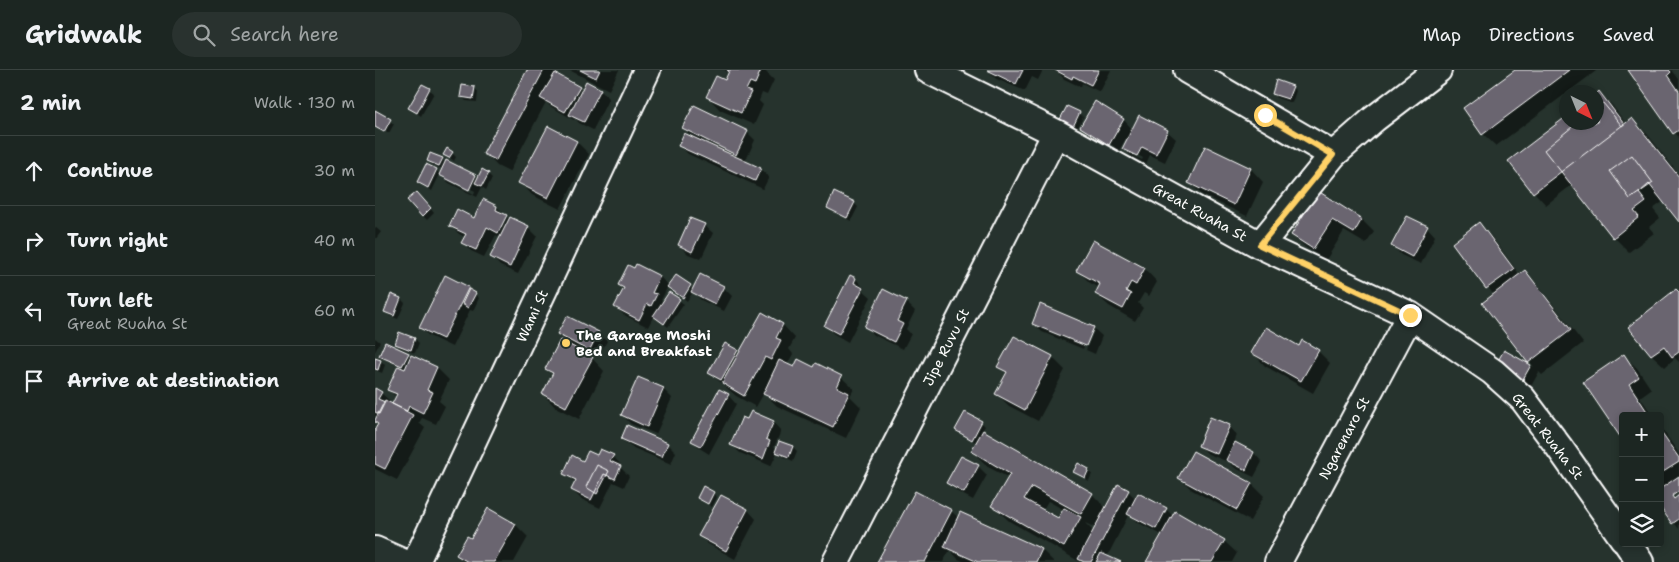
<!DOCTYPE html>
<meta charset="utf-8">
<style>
body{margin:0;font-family:"Shantell Sans",sans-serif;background:#29322f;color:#f1f3f6}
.controls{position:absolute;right:15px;bottom:15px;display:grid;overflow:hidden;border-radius:5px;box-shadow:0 2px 8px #0003}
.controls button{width:45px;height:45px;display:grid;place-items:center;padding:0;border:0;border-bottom:1px solid #3a4340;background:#1c2622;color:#f1f3f6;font:25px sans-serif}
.compass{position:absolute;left:1184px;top:15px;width:45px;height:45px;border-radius:50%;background:#1c2622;box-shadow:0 2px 8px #0003;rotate:137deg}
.stop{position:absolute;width:15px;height:15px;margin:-11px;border:4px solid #ffd166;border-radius:50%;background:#fff}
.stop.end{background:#ffd166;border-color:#fff;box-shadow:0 1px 5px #0008}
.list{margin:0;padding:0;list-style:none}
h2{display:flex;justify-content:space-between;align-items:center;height:65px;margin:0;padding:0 20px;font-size:21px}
h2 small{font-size:16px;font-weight:400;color:#a0a5a5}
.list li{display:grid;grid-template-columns:32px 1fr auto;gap:15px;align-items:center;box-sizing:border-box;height:70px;padding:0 20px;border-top:1px solid #3a4340}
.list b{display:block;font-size:19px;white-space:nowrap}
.list p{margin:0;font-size:16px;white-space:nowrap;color:#a0a5a5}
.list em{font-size:16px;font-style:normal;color:#a0a5a5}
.icon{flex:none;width:28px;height:28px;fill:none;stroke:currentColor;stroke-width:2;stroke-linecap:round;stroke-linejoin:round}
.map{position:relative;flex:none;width:1304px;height:492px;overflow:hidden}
header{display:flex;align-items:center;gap:30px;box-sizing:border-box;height:70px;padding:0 25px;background:#1c2622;border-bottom:1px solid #3a4340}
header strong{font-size:24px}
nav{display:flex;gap:28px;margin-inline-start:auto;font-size:18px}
.search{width:350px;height:45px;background:#29322f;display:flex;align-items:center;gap:12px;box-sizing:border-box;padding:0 18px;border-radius:28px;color:#a0a5a5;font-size:19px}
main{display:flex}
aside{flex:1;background:#1c2622}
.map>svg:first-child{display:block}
.shadow{fill:#0007;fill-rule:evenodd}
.building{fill:#6a6570;stroke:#fff}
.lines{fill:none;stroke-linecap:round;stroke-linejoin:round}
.minor-casing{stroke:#fff;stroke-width:30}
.minor{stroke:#26332d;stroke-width:26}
.route{stroke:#ffd166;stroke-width:6}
.poi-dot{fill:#ffd166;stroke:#26332d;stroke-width:2}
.labels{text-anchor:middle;stroke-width:4;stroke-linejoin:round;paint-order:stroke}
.street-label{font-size:14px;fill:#fff;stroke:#26332d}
.poi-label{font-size:14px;font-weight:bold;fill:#fff;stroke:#26332d;text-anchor:start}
</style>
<header>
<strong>Gridwalk</strong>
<div class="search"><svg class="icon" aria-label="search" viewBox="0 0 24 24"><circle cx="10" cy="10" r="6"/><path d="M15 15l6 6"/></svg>Search here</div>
<nav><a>Map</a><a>Directions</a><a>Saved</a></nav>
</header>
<main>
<aside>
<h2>2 min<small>Walk · 130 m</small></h2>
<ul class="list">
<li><svg class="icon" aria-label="ahead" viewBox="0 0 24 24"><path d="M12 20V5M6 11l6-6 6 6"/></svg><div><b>Continue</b></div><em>30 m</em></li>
<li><svg class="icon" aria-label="right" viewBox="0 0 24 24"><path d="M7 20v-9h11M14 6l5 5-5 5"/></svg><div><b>Turn right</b></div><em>40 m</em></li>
<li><svg class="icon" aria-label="left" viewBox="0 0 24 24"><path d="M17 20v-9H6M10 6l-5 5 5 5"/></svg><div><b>Turn left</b><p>Great Ruaha St</p></div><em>60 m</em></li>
<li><svg class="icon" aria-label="arrive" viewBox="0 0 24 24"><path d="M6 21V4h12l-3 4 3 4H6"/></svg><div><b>Arrive at destination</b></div></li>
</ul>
</aside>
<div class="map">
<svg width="1304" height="492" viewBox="0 0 1304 492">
<rect width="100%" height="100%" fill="#26332d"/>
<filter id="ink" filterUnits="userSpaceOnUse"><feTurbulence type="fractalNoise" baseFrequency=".02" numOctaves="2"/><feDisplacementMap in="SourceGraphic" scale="10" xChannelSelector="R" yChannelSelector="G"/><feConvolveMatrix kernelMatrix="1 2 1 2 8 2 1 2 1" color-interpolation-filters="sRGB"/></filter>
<g filter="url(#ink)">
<!-- shadow -->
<path class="shadow" d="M154,0h25l6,6 23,15 18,-1 8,8 -16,32 -14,-7 -4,-5 -1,2 -24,-14 -4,-4 -37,70 -12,-6 -12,-13z
M194,0h50l-10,20z
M350,0h39l10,10 -7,15 -5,-2 -3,8 4,4 -9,20 -34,-15 -12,-13 17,-15 4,-8z
M613,0h55l-5,10 -6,-3 -7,14 -29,-12z
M681,0h55l-11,22 -18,-9 -1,4 -17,-8z
M1142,0h78l1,1 -100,75 -13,-12z
M1254,0h43l7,9v59z
M48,15l11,8 -13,23 -11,-8z
M917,17l4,4 -4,12 -15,-5 -4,-4z
M99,18l4,4 -1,10 -11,-1 -4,-4z
M1224,22l13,13 14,19 6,-5 16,16 31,40v45l-15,-19 -11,8 7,9 -11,9 5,6 -25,19 -15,-15 -41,-53 -27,21 -12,-13 33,-70h30v-28z
M721,33l28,17 9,10 34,1 9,8 -11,23 -15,-7 -4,9 -14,-7 -8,-8 6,-13 -2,-1 -10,17 -28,-17 -8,-8zM715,61l25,16 -1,2 -24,-15zM757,82l11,6 -1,2 -10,-5z
M692,38l12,5 4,4 -8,17 -12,-5z
M0,41l19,13 -5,9 -14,-8z
M174,57l28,15 12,12 -29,55 -28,-14 -12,-13z
M308,58l64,4 8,8 -10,22 15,7 9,8 -6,12 -75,-35 -8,-8 13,-9z
M831,78l45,21 12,13 -16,34 -45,-21 -13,-13z
M77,83l4,4 -2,4 -9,-7z
M67,89l4,4 30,13 3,3 9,-5 4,4 -6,12 -4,-3 -5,10 -28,-14 -9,-9 -8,17 -9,-5 -4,-4 17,-12 4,4 3,-5 -11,-4 -4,-4zM74,108l26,13 -1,3 -25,-13z
M943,123l44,27 12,12 -8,12 -22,-13 -18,29 -21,-13 -13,-12z
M46,127l13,16 -7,7 -4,-4z
M479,133l4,4 -7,14 -19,-10 -4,-4z
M122,137l13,13v-1l18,8 9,9 -19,38 -18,-8 -8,-9 9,-19 -5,-3 -12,22 -13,-6 -8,-9 2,-5 -6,-3 -9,-9 24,-6z
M1104,154l12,12 29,39 4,-4 13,13 46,59 -41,32 -3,-3 -9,16 -25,-13 -1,-23 30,15 -50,-64 10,-8 -41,-52z
M329,155l9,8 -12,26 -13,-5 -9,-9z
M0,157l6,5 -6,8z
M1052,157l8,9 -14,28 -20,-9 -8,-9z
M719,172l51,27 12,13 -8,14 -5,-3 -6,10 5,5 -8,13 -26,-15 -13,-12 4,-6 -10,-5 -12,-12z
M261,195l24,12 9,9 7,-10 17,13 7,-13 23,11 9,9 -8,15 -23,-11 -8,-8 -6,9 -19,-15 -7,14 2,3 7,-9 14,10 -16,23 -14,-12 -6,12 -24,-12 -8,-8 8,-17 -5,-5z
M476,207l5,2 8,9 -1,2 8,7 -23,45 -14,-8 -9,-8z
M93,218l11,10 -6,13 -3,-1 -18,37 -23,-11 -9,-9z
M508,221l23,11 9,9 -9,18 5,5 -8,15 -29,-14 -8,-9z
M1304,223v69l-4,-4 -10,9 -13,-12 -22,-28z
M17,226l9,3 4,4 -7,16 -8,-3 -4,-4z
M387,244l21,11 12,13 -6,11 4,5 -6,11 7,4h21l26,8 13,12 -4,7 11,11 -15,31 -69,-32 -13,-13 -8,14 -20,-11 -26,-23 27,-22 3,3z
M659,254l59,4 9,8 -7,18 -9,-4 8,-20h-3l-8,19 -41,-17z
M223,263l9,8 -9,17 -22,-11 -1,2 17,9 12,13 -25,48 -24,-12 -12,-13 10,-19 -7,-6 25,-22 -12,-13z
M0,268l5,4 -5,10z
M40,269l4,4 -4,10 -15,-5 -4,-4z
M924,278l19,3 12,12 -17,30 -48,-27 -12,-13z
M33,284l4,3 25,11 12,12 -10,21 6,5 -9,18 -14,-6 -3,5 6,5 -28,52 -22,-11v-37l4,-7 -4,-4 3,-4 -3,-1v-27l6,4 9,8 -1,3 4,2 4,-8 -8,-8 10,-24 -14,-7 -4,-4z
M1249,286l13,12 14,21 -11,8 13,19h-30l-38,-34z
M677,287l13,13 -27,51 -29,-15 -12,-12 10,-20 -8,-8z
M0,289l6,2 4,4 -3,8 -7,-3z
M288,319l9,9 -16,36 -25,-10 -9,-9z
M353,325l8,9 -27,50 -8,-5 -9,-8z
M398,352l8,9 -7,16 3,2 3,-7 13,5 4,4 -4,10 -13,-6 -3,-2 -6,13 -31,-13 -9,-9z
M606,352l4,4 -3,5 110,63 14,14 22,-17 8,8 30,10 7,7 51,25 13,12 -5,9h-85l15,-27 -25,-13 -8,-8 -22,43 11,5h-35l-2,-2 -1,2 -71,-41 -16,-15 16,-28 -21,-11 -16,-16 5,-8 -21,-13zM673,431l16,9 -6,10 -16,-9zM710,453l11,5 -2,4z
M854,356l8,9 -3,8 20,10 8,9 -8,15 -19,-9 -8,-8 -1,1 -18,-7 -9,-9z
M1285,356l19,28v36l-9,6 4,4 5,-4v33l-19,-25z
M252,357l41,17 8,8 -5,12 -40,-17 -9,-8z
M819,382l58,32 12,12 -14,25 -58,-31 -12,-12z
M222,386h16l8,9 -1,2 9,9 -5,11 -11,-5 -13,26 -19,-9 -9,-9 4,-7 -11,-9z
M587,387l16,9 9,9 -14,25 -17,-9 -8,-8z
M703,395l14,9 -3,7 -14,-9z
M338,423l4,4 -5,10 -14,-10z
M346,426l27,14 8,9 -21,40 -27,-15 -8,-8z
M576,441l8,7 83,32 12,12h-89l-7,-3 -8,-9 -7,12h-64z
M141,455l12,12 -14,25h-50l-7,-7 14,-15z"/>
<!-- building -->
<path class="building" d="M152,0h17l-48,90 -13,-6z
M205,0h20l-4,8z
M352,0h34l-6,14 -5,-2 -4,8 5,2 -10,21 -35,-16 10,-21 9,4 4,-9z
M612,0h36l-7,14z
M680,0h44l-8,15 -18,-9 -1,3z
M1140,0h54l-87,65 -19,-27z
M1253,0h41l2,2 -3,3 11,16v39l-6,4z
M180,3l25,14 -15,25 -25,-14z
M901,10l17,6 -5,13 -16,-5z
M211,11l15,8 -17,33 -15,-7z
M47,14l8,4 -13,25 -9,-5z
M87,15l13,2 -2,12 -13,-2z
M1224,21l25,33 -91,69 -25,-32 59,-45v6h30v-29z
M720,31l29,18 -15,26 -29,-18z
M1228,33l19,23 10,-8 47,59v45l-30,-38 -10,9 7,9 -12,9 5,6 -26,21 -69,-88 34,-28h19v-14z
M319,35l54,26 -12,24 -54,-27z
M692,36l13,6 -9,19 -14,-6z
M0,40l16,9 -7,13 -9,-5z
M764,45l29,15 -12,24 -14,-7 -5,9 -15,-7z
M173,56l29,15 -29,57 -30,-15z
M309,63l77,35 -6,13 -77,-35z
M830,76l46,22 -17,37 -46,-22z
M72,78l6,4 -4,6 -6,-3z
M55,83l13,5 -4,8 -12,-5z
M1257,85l21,28 -23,16 -20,-28z
M71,90l30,15 -7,15 -30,-15z
M51,94l11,5 -9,19 -11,-6z
M107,99l7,4 -7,13 -7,-3z
M943,121l44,28 -8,14 -22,-13 -19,29 -22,-14z
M42,122l14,16 -9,9 -15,-17z
M459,122l21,10 -8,16 -20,-10z
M108,129l14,7 -1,4 11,5 -9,18 -11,-6 -11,23 -15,-7 5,-9 -17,-8 8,-17 17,9z
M1032,146l21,10 -16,31 -21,-11z
M135,147l19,9 -19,41 -20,-10z
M315,148l15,6 -13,28 -14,-7z
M1104,152l35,47 -28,20 -34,-46z
M718,170l52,28 -9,17 -5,-3 -5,9 5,3 -8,15 -28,-15 5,-10 -24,-13z
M261,194l24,12 -8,17 5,1 -6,12 -4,-2 -8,16 -25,-13 10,-19 -6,-3 10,-20 6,3z
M1150,200l46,60 -43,33 -46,-60z
M325,204l24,12 -9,18 -24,-12z
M70,205l24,12 -26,52 -24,-11z
M301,205l15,10 -8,13 -16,-11z
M475,205l6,3 -2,5 9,5 -24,46 -15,-8z
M94,219l7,4 -8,15 -6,-4z
M508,219l24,12 -10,20 6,3 -9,18 -30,-15z
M1301,219l3,3v60l-7,5 -8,-11 -13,9 -23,-28z
M294,222l11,7 -16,25 -11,-8z
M16,224l10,4 -7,18 -10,-4z
M665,234l54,23 -8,19 -54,-22z
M387,242l21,12 -7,14 5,2 -10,20 -6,-3 -21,39 -22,-13z
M192,246l32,16 -10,19 -32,-17z
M891,257l33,19 3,-6 17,10 -18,31 -50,-28z
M24,262l16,6 -4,12 -16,-6z
M639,266l39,20 -28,54 -30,-16 12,-22 -10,-5z
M185,270l33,17 -27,50 -24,-13 11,-21 -8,-4z
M10,272l24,11 -7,13 -23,-10z
M350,273l13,7 -17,30 -13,-7z
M1129,280l27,15 -9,16 -27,-15z
M1249,284l15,23 -10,7 21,32h-27v25l-40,-59z
M36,285l26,12 -10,23 6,2 -10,21 -14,-7 -2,5 -15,-7 5,-10 -10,-4 11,-24 7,3z
M0,288l6,2 -3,10 -3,-1z
M423,289l16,8 2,-4 26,13 -5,11 12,6 -16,34 -70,-33 16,-34 15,7z
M263,307l26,11 -17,39 -26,-12z
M0,318l7,4 -4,7 7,3 -6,12 -4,-2z
M344,319l10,5 -28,52 -10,-5z
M10,330l28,15 -28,54 -10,-5v-35l3,-5 -3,-2v-2z
M376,341l23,10 -8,18 4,2 -7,18 -33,-14 12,-28 5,2z
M590,342l17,9 -10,19 -17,-10z
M835,347l20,8 -13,29 -19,-8z
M252,355l41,18 -6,14 -41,-18z
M608,360l110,63 -12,21 -49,-27 -8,12 34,19 6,-10 17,9 -17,30 -73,-41 19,-32 -39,-23z
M1285,361l19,27v4l-19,12z
M404,371l14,5 -4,11 -14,-5z
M860,372l19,10 -8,18 -20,-10z
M225,379l14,6 -4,6 11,5 -6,13 -11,-5 -13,26 -20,-10 5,-10 -13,-6 9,-19 11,6 5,-10 9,4z
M818,381l59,32 -15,27 -59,-32z
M586,386l18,9 -15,28 -18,-10z
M703,393l11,6 -4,9 -12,-6z
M222,395l12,6 -12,23 -11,-7z
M1304,406v15l-7,5 2,3 5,-4v24l-7,5 -12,-17v-18z
M743,414l11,6 -38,72h-7l-6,-3z
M328,416l11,6 -6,12 -11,-6z
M540,421l37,19 -27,52h-48z
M763,423l29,15 -11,21 -29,-15z
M346,425l27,14 -22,42 -28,-15z
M113,438l28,16 -22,38h-26l-12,-7 11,-19 4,2z
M800,441l50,29 -13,22h-66z
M585,442l82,37 -6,13h-58l-34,-15z
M726,483l20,9h-25z"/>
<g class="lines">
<defs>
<path id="minor" d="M553,0l128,63 204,112 150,70 83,57 30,27 36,48 64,91
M812,0l146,85
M885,175l73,-90 41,-36 64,-49
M1252,473l13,19
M0,480l27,12
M41,492l231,-492
M461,492l220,-429
M903,492l132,-247"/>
</defs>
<!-- minor casing -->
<use href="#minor" class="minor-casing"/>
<!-- minor -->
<use href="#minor" class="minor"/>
</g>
</g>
<g class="lines" filter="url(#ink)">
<!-- route -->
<path class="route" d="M890,45l68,40 -73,90 150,70"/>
</g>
<!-- markers -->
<circle class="poi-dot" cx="191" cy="273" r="5"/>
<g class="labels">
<!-- street labels -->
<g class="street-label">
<text transform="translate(825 142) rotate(29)" y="5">Great Ruaha St</text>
<text transform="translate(157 246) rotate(-65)" y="5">Wami St</text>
<text transform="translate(571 277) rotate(-63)" y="5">Jipe Ruvu St</text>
<text transform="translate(1173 366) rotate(52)" y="5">Great Ruaha St</text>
<text transform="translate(969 368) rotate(-62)" y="5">Ngarenaro St</text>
</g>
<!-- poi labels -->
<g class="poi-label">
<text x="201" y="270">The Garage Moshi<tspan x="201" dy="16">Bed and Breakfast</tspan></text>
</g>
</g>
</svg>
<div class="controls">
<button>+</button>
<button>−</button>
<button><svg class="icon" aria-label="layers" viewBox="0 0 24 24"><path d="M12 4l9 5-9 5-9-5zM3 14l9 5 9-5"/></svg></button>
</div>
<svg class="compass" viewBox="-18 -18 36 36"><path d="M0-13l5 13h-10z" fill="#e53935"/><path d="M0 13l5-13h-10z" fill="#a0a5a5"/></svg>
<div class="stop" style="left:890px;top:45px"></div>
<div class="stop end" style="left:1035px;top:245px"></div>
</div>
</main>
